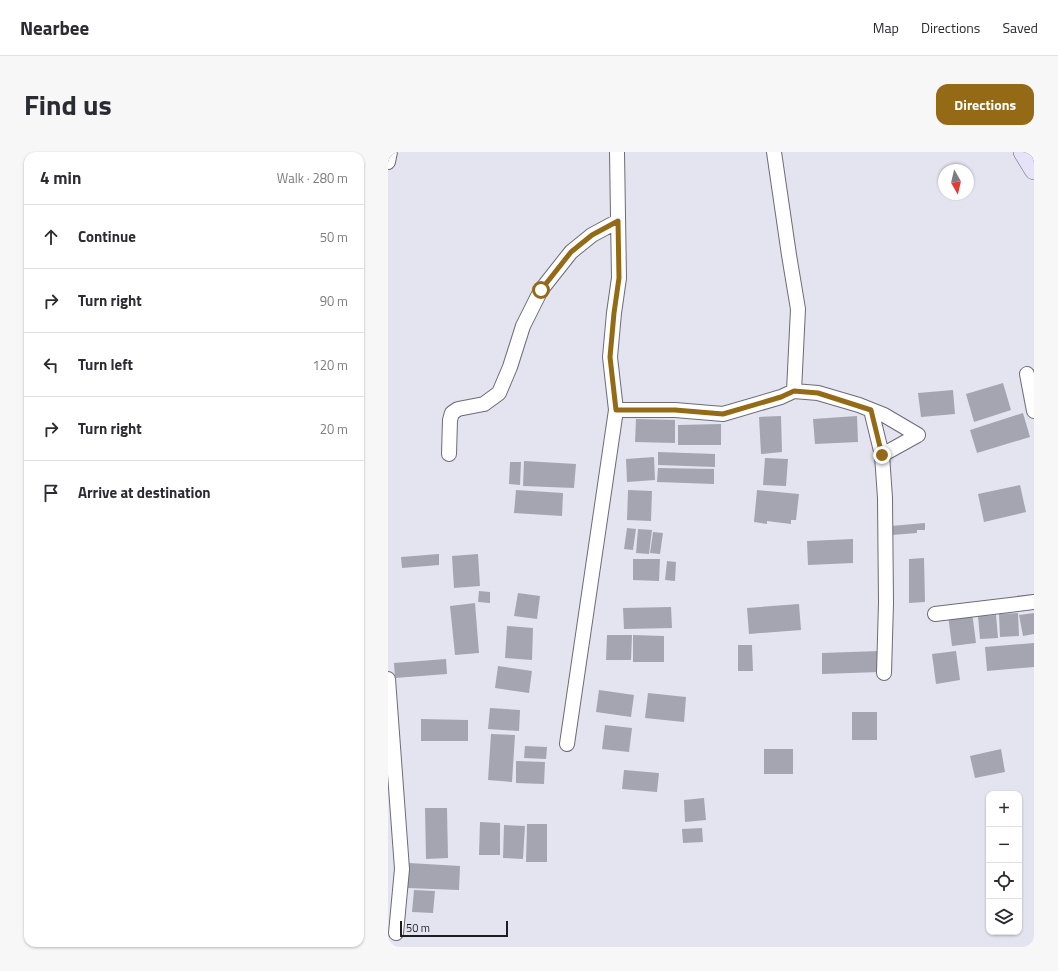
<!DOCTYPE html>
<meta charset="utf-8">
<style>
body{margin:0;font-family:"Titillium Web",sans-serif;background:#f7f7f7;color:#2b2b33}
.controls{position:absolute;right:12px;bottom:12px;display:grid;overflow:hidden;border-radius:8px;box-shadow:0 1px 3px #0004}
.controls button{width:36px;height:36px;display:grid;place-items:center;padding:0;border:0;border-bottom:1px solid #e1e1e2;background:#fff;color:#2b2b33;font:20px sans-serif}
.compass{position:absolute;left:550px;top:12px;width:36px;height:36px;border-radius:50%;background:#fff;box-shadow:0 1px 3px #0004;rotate:172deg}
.scale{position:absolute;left:12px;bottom:10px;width:108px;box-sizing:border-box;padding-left:4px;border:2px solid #1e1d22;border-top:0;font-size:11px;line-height:14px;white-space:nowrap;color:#1e1d22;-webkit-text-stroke:3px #e4e4f1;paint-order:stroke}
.stop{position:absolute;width:12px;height:12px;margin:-9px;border:3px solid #956a16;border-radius:50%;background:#fff}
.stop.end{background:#956a16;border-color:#fff;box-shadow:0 1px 4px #0008}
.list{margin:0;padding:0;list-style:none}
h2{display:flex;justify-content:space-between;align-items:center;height:52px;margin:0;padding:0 16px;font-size:17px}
h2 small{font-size:13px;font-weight:400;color:#7c7c81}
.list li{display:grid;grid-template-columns:26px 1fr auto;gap:12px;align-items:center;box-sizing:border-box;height:64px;padding:0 16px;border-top:1px solid #e1e1e2}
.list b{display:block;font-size:15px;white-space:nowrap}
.list em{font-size:13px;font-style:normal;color:#7c7c81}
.icon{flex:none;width:22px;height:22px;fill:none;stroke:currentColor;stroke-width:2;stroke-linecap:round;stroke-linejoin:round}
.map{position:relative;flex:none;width:646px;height:795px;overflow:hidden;border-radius:12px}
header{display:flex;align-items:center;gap:24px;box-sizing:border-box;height:56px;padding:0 20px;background:#fff;border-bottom:1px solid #e1e1e2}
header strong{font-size:19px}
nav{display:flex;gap:22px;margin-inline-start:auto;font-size:14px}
.intro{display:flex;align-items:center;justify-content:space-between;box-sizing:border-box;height:96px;padding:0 24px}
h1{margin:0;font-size:28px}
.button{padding:10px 18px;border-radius:12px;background:#956a16;color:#fff;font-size:14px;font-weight:700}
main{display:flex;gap:24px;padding:0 24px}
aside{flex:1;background:#fff;border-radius:12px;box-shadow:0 1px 3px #0004}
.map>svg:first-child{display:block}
.building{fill:#a5a5b1}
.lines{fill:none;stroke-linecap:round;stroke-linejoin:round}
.street-casing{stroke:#6c6b77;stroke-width:16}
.secondary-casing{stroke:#6c6b77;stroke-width:20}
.street{stroke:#fff;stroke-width:14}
.secondary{stroke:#e5e2fa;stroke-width:19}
.route{stroke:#956a16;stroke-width:5}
</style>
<header>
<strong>Nearbee</strong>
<nav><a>Map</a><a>Directions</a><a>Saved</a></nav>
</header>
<div class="intro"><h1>Find us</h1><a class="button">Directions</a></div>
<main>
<aside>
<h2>4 min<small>Walk · 280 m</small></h2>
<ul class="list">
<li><svg class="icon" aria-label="ahead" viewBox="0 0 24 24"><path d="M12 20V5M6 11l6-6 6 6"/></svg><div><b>Continue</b></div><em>50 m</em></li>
<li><svg class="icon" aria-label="right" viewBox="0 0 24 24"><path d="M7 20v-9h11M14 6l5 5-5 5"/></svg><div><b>Turn right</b></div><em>90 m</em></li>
<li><svg class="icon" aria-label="left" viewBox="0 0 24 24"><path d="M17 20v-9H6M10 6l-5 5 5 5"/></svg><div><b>Turn left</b></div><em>120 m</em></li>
<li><svg class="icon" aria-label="right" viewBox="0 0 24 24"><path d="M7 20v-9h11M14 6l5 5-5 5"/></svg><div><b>Turn right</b></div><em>20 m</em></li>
<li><svg class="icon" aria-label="arrive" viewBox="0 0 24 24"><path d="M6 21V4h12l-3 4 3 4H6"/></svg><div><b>Arrive at destination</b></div></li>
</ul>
</aside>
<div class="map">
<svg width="646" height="795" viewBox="0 0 646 795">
<rect width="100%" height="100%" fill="#e4e4f1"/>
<!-- building -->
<path class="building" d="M615,231l8,27 -37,12 -8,-28z
M565,238l2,24 -34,3 -3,-24z
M635,261l7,24 -53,16 -7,-23z
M393,264l1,36 -21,2 -2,-37z
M469,264l1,26 -43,2 -2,-25z
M248,267l39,1v23l-40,-1z
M333,272v21h-43v-20z
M270,300l57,2v13l-57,-2z
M266,305l1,23 -28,2 -1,-23z
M377,306l23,1 -2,27 -23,-1z
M136,309l52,3 -2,24 -51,-2z
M122,310h11l-1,23 -11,-1z
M270,316l56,1v15l-57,-2z
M632,333l6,27 -42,10 -6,-28z
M128,338l47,3 -1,23 -48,-3z
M240,338l24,1 -1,30 -24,-1z
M369,338l42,4 -3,26h-5v4l-24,-3v3l-13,-2z
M537,371v7h-8v3l-25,2 -1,-9z
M239,376l9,1 -3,21 -9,-1z
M250,377l14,1 -3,24 -13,-1z
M265,380l10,1 -3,21 -10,-1z
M465,387v24l-45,2 -1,-24z
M51,402v11l-37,3 -1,-11z
M90,402l2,32 -26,2 -2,-32z
M536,406l1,44 -16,1v-44z
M245,407h27l-1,22 -26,-1z
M279,409l9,1 -1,19 -10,-1z
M91,439l11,1v11l-12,-1z
M130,441l22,3 -3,23 -23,-3z
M87,451l4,50 -24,2 -5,-49z
M411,452l2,26 -52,4 -2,-26z
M283,455l1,21 -48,1 -1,-21z
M584,460l4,31 -24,3 -4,-31z
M630,461l1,23 -19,1 -1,-23z
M646,461v21l-11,2 -4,-21z
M608,463l2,23 -18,1 -2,-23z
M119,474l26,2 -1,32 -27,-2z
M219,483h25l-1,25h-25z
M245,483l31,1v26h-31z
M646,491v24l-47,4 -2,-24z
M350,493h14l1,26h-15z
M491,499l1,21 -58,2v-21z
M568,499l4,29 -24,4 -4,-30z
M58,507l1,15 -52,4 -1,-15z
M110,514l34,5 -3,22 -34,-5z
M211,538l35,5 -3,22 -35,-5z
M260,541l38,4 -2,25 -39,-4z
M102,556l30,2 -1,21 -31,-2z
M464,560h25v28h-25z
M33,567l47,1v21h-47z
M217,573l27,3 -3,24 -27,-3z
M103,582l24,1 -3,47 -24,-2z
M137,594l22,1 -1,12 -22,-1z
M376,597h29v25h-29z
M613,597l4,23 -30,6 -5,-22z
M128,609l29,1 -1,22 -28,-1z
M236,618l35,3 -2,19 -35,-3z
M316,646l2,22 -21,2 -1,-22z
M37,656h22l1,50 -22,1z
M92,670l20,1v32h-21z
M139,672h20v38h-21z
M116,673l21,1 -2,33 -20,-1z
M314,676l1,14 -20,1 -1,-14z
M21,711l51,3 -1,24 -52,-2z
M26,738l21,1 -2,22 -21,-1z"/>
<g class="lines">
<defs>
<path id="street" d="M386,0l15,103 9,54 -4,82
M0,10l2,-10
M639,222l7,37
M228,258h59l48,4 58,-17 13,-6 24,2 41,12 25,10 34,20
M483,258l11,45 3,43 1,105 -2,70
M61,302l1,-34 2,-7 6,-4 26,-5 15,-11 11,-26 13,-41 18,-36 30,-38 21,-17 26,-14
M494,303l36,-20
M547,462l99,-12
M0,527l14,190 -6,64
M179,592l49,-334 -6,-53 4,-44 5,-35 -2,-126"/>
<path id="secondary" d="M635,0l11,18"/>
</defs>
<!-- street casing -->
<use href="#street" class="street-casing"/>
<!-- secondary casing -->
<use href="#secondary" class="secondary-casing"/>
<!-- street -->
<use href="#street" class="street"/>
<!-- secondary -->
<use href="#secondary" class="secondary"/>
</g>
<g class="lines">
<!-- route -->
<path class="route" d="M153,138l30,-38 21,-17 26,-14 1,57 -5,35 -4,44 6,53h59l48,4 58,-17 13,-6 24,2 53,17 11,45"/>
</g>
</svg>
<div class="controls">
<button>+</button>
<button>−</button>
<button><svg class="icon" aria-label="locate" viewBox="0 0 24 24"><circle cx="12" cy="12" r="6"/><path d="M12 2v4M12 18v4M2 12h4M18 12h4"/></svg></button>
<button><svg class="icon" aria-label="layers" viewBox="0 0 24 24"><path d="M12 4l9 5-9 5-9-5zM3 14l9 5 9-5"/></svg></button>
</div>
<svg class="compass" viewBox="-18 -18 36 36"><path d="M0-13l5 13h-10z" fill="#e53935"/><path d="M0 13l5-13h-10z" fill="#7c7c81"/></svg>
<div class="scale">50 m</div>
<div class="stop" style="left:153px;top:138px"></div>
<div class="stop end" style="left:494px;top:303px"></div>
</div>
</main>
